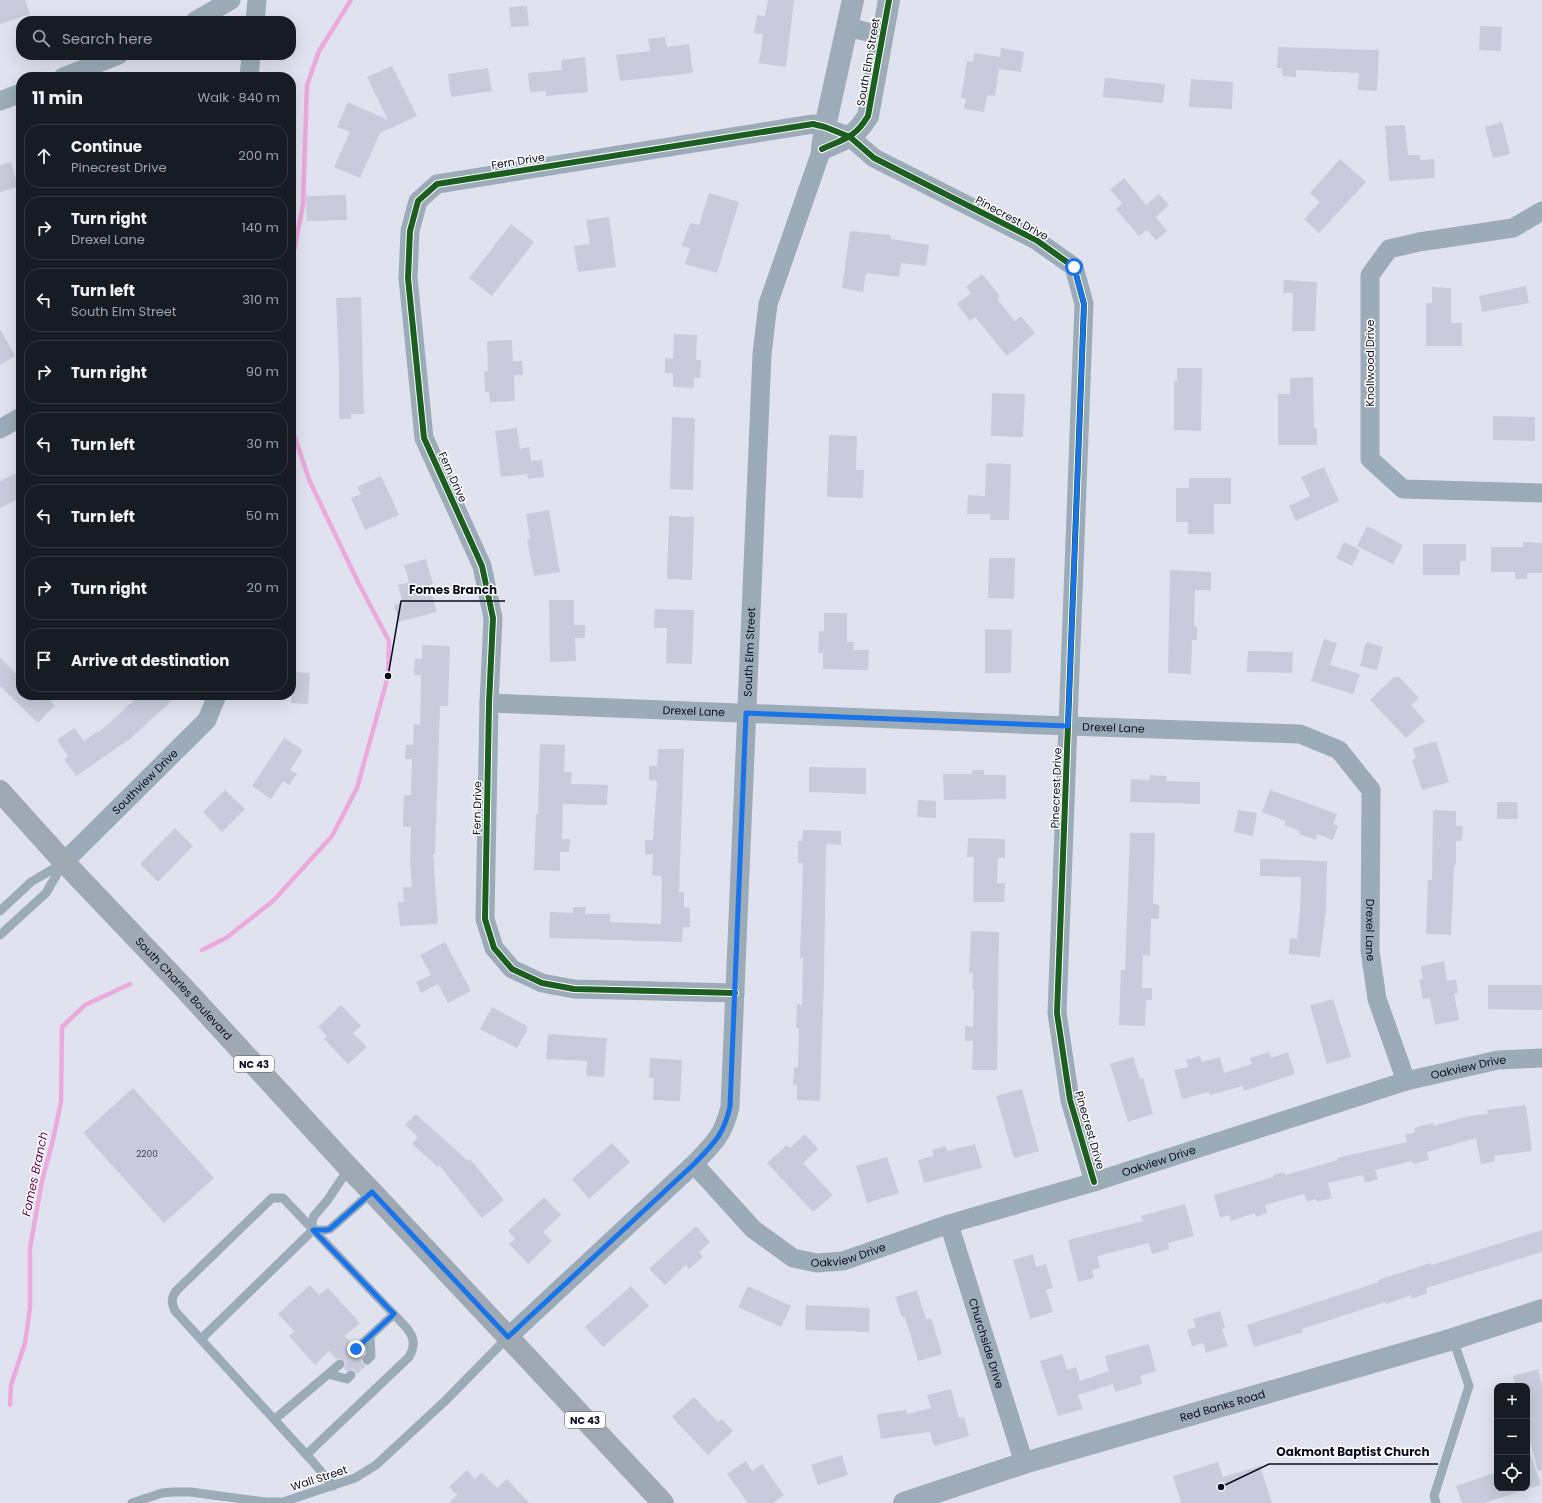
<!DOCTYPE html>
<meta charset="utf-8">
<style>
body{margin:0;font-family:Poppins,sans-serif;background:#20242c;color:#f1f3f6}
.controls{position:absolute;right:12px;bottom:12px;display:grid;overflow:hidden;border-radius:8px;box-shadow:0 4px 16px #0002}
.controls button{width:36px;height:36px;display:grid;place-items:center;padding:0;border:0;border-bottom:1px solid #363941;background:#171b24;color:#f1f3f6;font:20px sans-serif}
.stop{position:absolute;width:12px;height:12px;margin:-9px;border:3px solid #1a73e8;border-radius:50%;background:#fff}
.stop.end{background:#1a73e8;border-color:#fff;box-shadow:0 1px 4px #0008}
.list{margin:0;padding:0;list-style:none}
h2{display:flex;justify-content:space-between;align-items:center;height:52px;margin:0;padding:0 16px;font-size:17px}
h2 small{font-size:13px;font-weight:400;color:#9ea1a6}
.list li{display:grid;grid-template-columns:26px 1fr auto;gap:12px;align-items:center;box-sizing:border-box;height:64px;margin:0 8px 8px;padding:0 8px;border:1px solid #363941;border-radius:16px}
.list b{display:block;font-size:15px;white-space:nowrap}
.list p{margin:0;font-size:13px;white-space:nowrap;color:#9ea1a6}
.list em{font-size:13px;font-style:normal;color:#9ea1a6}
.icon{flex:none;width:22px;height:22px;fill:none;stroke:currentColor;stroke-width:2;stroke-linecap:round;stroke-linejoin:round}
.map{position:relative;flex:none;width:1542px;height:1503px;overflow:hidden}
.search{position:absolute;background:#171b24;box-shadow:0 4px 16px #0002;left:16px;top:16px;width:280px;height:44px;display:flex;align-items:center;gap:10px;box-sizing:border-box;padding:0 14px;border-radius:16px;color:#9ea1a6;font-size:15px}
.panel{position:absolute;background:#171b24;box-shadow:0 4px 16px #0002;left:16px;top:72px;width:280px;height:628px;border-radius:16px}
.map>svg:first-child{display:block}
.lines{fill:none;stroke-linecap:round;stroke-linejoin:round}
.stream{stroke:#eca9dc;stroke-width:4.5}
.building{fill:#c9cbdc}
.lane{stroke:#9bacb8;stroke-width:9}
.street{stroke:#9bacb8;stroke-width:19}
.secondary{stroke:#9dacb8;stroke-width:22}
.primary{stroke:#9fa9b3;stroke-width:22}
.cycleway-casing{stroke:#fff;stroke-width:8}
.cycleway{stroke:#1b5e20;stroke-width:6}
.route{stroke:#1a73e8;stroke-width:5}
.labels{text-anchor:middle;stroke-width:3;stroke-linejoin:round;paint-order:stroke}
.number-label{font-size:9px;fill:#3e3f51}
.shield{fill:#fff;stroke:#545562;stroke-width:1}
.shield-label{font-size:10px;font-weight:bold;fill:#0b0c1f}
.street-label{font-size:11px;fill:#0b0c1f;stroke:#fff}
.water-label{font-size:12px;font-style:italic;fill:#5a0049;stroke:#fff}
.leader{fill:none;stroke:#0b0c1f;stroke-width:1.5}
.callout-dot{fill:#0b0c1f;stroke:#fff;stroke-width:1.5}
.callout-label{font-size:12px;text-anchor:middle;font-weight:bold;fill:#0b0c1f;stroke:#fff;stroke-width:3;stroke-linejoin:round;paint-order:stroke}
</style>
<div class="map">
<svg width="1542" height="1503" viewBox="0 0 1542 1503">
<rect width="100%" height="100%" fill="#e1e2ef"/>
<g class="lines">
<!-- stream -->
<path class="stream" d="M291,265l12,-60 4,-120 12,-34 32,-51
M202,950l24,-12 47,-37 59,-65 25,-48 31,-112 1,-35 -31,-59 -48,-100 -19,-56
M10,1405l1,-20 14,-42 5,-35v-60l12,-67 10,-37 9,-42 1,-75 23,-22 45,-21"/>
</g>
<!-- building -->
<path class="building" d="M0,0h25l5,14 -30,10z
M768,0h26l-8,67 -27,-4 4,-29 -9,-1 3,-18 8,1z
M527,6l2,20 -18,1 -2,-20z
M1480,26l22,1 -1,24 -22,-1z
M665,37l2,10 22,-3 4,29 -73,8 -4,-26 34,-4 -2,-12z
M1278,47l101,3 -2,41 -19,-1 1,-17 -63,-3v7l-14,-1v-8h-5z
M1001,48l23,4 -3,20 -22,-3 -4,27 -8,-1 -3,17 -20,-3 2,-10 -5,-1 6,-37 6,1 1,-9 26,4z
M585,57l3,35 -42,4v-5l-16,1 -2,-19 34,-3 -1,-10z
M392,66l25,50 -37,17 -20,45 -26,-11 16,-35 -13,-5 11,-25 40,18 -21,-43z
M488,68l4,23 -41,6 -3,-23z
M1105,78l60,6 -2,19 -60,-6z
M1191,79l42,3 -1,27 -43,-2z
M1502,122l8,32 -17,4 -8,-31z
M1405,125l3,30h12v5l14,-1 1,19 -46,3 -4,-55z
M1340,159l26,23 -47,51 -15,-14 16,-17 -10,-9z
M11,162l7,25 -18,5v-27z
M1124,178l22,27 13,-11 10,11 -13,12 11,14 -11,9 -9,-10 -8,6 -23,-27 6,-6 -12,-13z
M709,193l30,9 -22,71 -32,-9 5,-16 -8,-2 8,-23 9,2z
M346,195l1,25 -40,1 -1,-25z
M609,217l7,50 -38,5 -4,-26 16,-2 -4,-24z
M511,224l23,18 -42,54 -23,-18z
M850,231l41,4v4l38,6 -3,21 -25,-3 -2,14 -33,-4 -3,19 -21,-4z
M982,274l18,22 -3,3 18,22 6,-5 14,17 -28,23 -32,-39 -5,4 -13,-17 14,-11 -5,-6z
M1284,280l33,2 -2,49h-23l1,-38h-10z
M1526,286l3,17 -47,9 -3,-16z
M1432,287l19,1v35h11v23h-36v-43h6z
M361,297l3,117h-13v5h-12v-53l-3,-68z
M0,329l15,27 -15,9z
M674,334l23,1 -1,25h5l-1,18h-6v10l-21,-1v-14h-8v-15l8,1z
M512,340l1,21h9l1,14h-9l1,26 -25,1 -1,-10h-4l-1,-21h4l-1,-30z
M1177,368h25l-1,63 -27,-1v-49h3z
M1313,377l1,51h3v17h-39v-51h12v-16z
M992,393l33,1 -2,43 -32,-1z
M1493,416l42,1v24l-42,-1z
M672,417l23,1 -2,72 -23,-1z
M517,428l3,21 9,-2 2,14 11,-1 2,17 -16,2 -1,-5 -26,3 -6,-46z
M829,435l28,1 -1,34h8l-1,28 -36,-1z
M986,463l25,1 -2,56h-19v-6h-23l1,-19 17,1z
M1324,467l15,34 -43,20 -7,-15 21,-10 -9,-19z
M21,471v27l-21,10v-27z
M381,476l18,39 -34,15 -14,-32 10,-4 -4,-7z
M1189,478h42v26h-17v30h-26v-12h-12v-34h13z
M549,510l11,62 -26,4 -7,-37h3l-4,-25z
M669,516l25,1 -2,63 -25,-1z
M1367,526l36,19 -10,19 -36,-18z
M1344,542l16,8 -8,16 -16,-8z
M1523,542l19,1v30h-15v6h-12v-7h-24v-25h32z
M1423,544h43v17h-6v14h-37z
M989,558h26l-1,41 -26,-1z
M426,559l7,25 -4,1 8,27 -38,10 -5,-17 9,-2 -5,-18 11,-3 -5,-17z
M1170,570l41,2v18h-16l-1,36h3v14h-5l-1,34 -23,-1z
M549,600h25v25h11v13h-10l1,23 -26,1z
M655,609l39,1 -2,54 -26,-1 1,-35h-13z
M824,613h23v29h7l-1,8h16l-1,20 -45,-1v-16h-5l1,-22h5z
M985,629l27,1 -1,43h-26z
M1324,639l13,4 -7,22 30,9 -7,20 -42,-13z
M1366,642l17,5 -6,23 -17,-4z
M422,645l28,1 -2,60h-8l-5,148h-2l5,70 -38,2 -2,-24h6l-1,-15h9l-2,-26 1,-34 -8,-1 1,-31h7l1,-36h-7l1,-14h7l1,-21 6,1 1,-50h-7l1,-16h7z
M1248,651l45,1 -1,21 -45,-1z
M0,657l21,22v16h23l11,10 -17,18 -38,-37z
M291,672l19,1 -2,31 -17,-1z
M1394,677h5l20,21 -8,7 14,16 -19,17 -36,-38z
M140,695h38l-48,44 -54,37 -12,-17 4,-3 -11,-16 17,-12 10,13 14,-10 1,1z
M284,738l19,12 -13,20 7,4 -8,11 -6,-4 -12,18 -19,-13z
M1436,741l13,41 -27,8 -10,-30 4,-2 -3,-10z
M540,744l25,1 -1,27h8l-1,12 37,1 -1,20 -44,-1 -1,35h8l-1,13h-9v19l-26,-1 2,-56h2z
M658,749h26l-5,143h5v15l6,1v19h-7l-1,15 -133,-4 1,-26 23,1v-6h13l-1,7h25v8l51,2 1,-48 -10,-1 1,-21h-8v-14h8l4,-59 -8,-1v-14h8z
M809,767l57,1v26l-57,-2z
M972,770h12v5h22v24l-62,1 -1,-26h29z
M1150,775l17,1 -1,5 34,1v22l-70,-2 1,-23 19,1z
M225,790l20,19 -23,23 -19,-20z
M1270,790l67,24 -4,10 5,2 -5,14 -16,-6 -1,6 -17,-6 1,-3 -16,-6 2,-4 -24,-9z
M918,800l18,1v17l-19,-1z
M1497,802h20l1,17h-21z
M1238,810l19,3 -4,23 -19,-4z
M1433,810l23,1v15h7l-1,15h-6v24h-2l-3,70 -25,-1 2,-54h4z
M175,828l18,18 -35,36 -18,-18z
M803,830l38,1v14l-15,-1 -2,135 -4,122 -23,-1v-15h-4l1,-18 4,1 1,-40h-3l1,-24 5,1 1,-47h-3l3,-95h-5v-22h4z
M1130,833h25l-2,71 6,1v14h-8l-1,37 -7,-1 -1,33h10v12h-6l-1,26 -26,-1 2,-55h4z
M968,838l37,1v19h-7l-1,25h8l-1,19h-31l1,-45h-7z
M1260,859l67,2 -1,49 -6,47 -31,-3 1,-16 7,1 3,-30 1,-32 -41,-1z
M971,931l28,1 -2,138h-25l1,-29h-8v-15l8,1 1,-37h-2l1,-17h-4z
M445,942l26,49 -23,12 -10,-19 -17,9 -5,-11 15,-7 -11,-20z
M1444,961l3,20 9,-2 2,14 -4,1 5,26 -24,5 -5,-27 -7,1 -4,-20h4l-2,-13z
M1488,985h54v25l-54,-1z
M1333,999l18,58 -24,7 -17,-59z
M341,1005l20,21 -8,7 14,14 -19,17 -24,-25 3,-3 -9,-9z
M492,1007l35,19v5l-10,17 -37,-19z
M548,1034l59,4 -3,39 -18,-1 1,-15 -41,-2z
M1269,1052l2,6 17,-6 7,22 -51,17 -2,-5 -32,9 -1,-3 -27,7 -8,-29 14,-3 -2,-7 14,-4 2,6 18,-5 4,16 28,-9 -2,-6z
M1133,1057l7,22 3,-1 10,36 -25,8 -18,-58z
M650,1058l32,2 -2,41 -27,-1 1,-22h-5z
M133,1088l81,90 -50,45 -81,-90z
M1022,1089l17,62 -25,7 -18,-62z
M1526,1105l6,46 -38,5 1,5 -14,3 -5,-26 -49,14 2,8 -16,4 -1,-3 -37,9 3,9 -13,4 -2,-8 -35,8 4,15 -15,4 -1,-3 -9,3 -3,-8 -39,11 2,8 -11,4 -1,-4 -24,8 -2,-6 -9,3 -6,-23 59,-18v-2l12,-3v3l53,-15 -1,-2 70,-16 -2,-7 10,-3 -1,-4 19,-5 1,3 35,-10 19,-2 -1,-4z
M416,1114l52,47 2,-2 34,41 -22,18 -43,-53 -1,2 -26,-23 6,-7 -13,-12z
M805,1134l13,15 -15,14 30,32 -20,17 -46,-49 20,-18 3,3z
M612,1143l18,19 -41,37 -17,-20z
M975,1144l7,24 -58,15 -6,-23 16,-4 -2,-6 14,-4 1,5z
M887,1157l12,36 -32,10 -11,-37z
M544,1197l17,18 -18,17 9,9 -24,23 -19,-20 6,-5 -7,-8z
M1185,1204l9,32 -26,7 1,6 -17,5 -3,-11 -52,13 3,12 -8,2 2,8 -16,4 -10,-42 75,-19 -2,-5z
M696,1226l14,16 -11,10 4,5 -14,12 -3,-4 -21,20 -16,-16z
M1542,1230v22l-116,36 1,5 -15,6 -1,-4 -25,9 -1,-2 -83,27 1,3 -49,15 -7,-22 132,-43 -1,-2 52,-17 1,2z
M1033,1254l3,13 10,-3 7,24 -7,2 7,22 -23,7 -17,-59z
M310,1285l9,10 9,-7 32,35 -15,13 7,8 -2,4 1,5 4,2 5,-2 3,3 -2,6 5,4 -9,8 -4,-5 -6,2 -3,-3 2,-5 -2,-3 -5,-2 -3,1 -7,-8 -14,14 -26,-29 5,-5 -16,-17z
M631,1286l18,20 -46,41 -18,-20z
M748,1286l43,20 -10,21 -43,-20z
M917,1290l9,29 5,-1 11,36 -24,7 -13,-44h-3l-7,-20z
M806,1305l64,3 -1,24 -64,-2z
M1220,1311l5,17 -3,1 6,17 -22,7 -3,-10 -11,3 -5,-16 9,-3 -3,-8z
M1149,1344l7,27 -16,5 2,8 -27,8 -2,-8 -35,11 5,14 -25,7 -18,-55 22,-7 5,16 9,-3 4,14 29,-10 -4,-15z
M1538,1369l4,15v86l-4,1 -11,-42v-43h-11l-3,-10z
M951,1389l8,29 5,-1 5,19 -35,10 -4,-14 -49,7 -4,-25 29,-4 1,4 24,-6 -4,-13z
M694,1397l24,25 4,-3 11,12 -25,24 -36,-38z
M1527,1450h2l12,35 -14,4z
M842,1455l6,20 -30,10 -7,-20z
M746,1461l6,10 10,-7 22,31 -11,8h-25l-21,-29z
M1218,1462l5,15 37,-11 12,37h-91l-8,-27z
M467,1470l8,9 7,-6 15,15 10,-9 22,24h-80l8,-8 -8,-8z
M1497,1472v16h26l1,2 -39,13h-23l-6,-17z"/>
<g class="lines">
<!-- lane -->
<path class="lane" d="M0,911l31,-29 32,-19
M0,935l46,-42 18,-31
M313,1230l-1,-9 2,-5 13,-15 22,-33
M201,1339l112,-109h13l4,-1 42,-37
M356,1349l38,-35
M367,1360l4,-4 -1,-20
M328,1374l19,5 4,-4
M275,1419l65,-55
M307,1454l102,-97c7,-12 5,-21 -4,-31l-122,-128h-11l-95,92c-6,7 -6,12 -2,21l139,152 19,23
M132,1503l30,-10 12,-1h16l76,10h17l72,-24 21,-13 69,-64 63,-64
M1436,1503l-2,-7 35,-110 -16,-47"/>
<!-- street -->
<g class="street">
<path d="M195,21l36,-21"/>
<path d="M255,21l2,-21"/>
<path d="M848,27l35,9"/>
<path d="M63,77l56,-22"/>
<path d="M249,77l2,-22"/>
<path d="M0,101l21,-8"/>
<path d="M1542,211l-29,17 -94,14 -30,7 -19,26v184l33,30 139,4"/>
<path d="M0,429l21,-12"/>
<path id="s1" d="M489,703l579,23 232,8 39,16 32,40 -1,161 7,48 29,82"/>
<path id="s2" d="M64,862l143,-142 10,-25"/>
<path d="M735,993l-161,-4 -32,-6 -30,-14 -18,-21 -9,-29 4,-216 4,-85 -11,-52 -58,-128 -16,-160 2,-47 8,-30 19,-17 376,-60 12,3 25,10 24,21 162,82 38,27 10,37 -27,709 13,87 24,82"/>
<path id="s3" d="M694,1164l59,65 40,29 24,5 26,-2 106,-37 145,-42 312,-101 92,-21 44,-2"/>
<path id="s4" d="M949,1224l75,239"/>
<path id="s5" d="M508,1337l186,-173c20,-21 29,-28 36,-57l32,-753 6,-50 54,-155"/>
</g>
<!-- secondary -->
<g class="secondary">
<path d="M822,149c22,-10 33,-11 46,-33l21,-116"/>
<path d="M822,149l3,-22 28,-127"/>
<path id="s6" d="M904,1503l120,-40 429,-124 89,-29"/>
</g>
<!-- primary -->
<path class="primary" id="s7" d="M0,791l64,71 118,124 167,182 23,24 136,145 155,166"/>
<defs>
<path id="cycleway" d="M822,149c22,-10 33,-11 46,-33l21,-116
M735,993l-161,-4 -32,-6 -30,-14 -18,-21 -9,-29 4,-216 4,-85 -11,-52 -58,-128 -16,-160 2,-47 8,-30 19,-17 376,-60 12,3 25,10 24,21 162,82 38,27 10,37 -27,709 13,87 24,82"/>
</defs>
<!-- cycleway casing -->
<use href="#cycleway" class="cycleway-casing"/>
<!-- cycleway -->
<use href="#cycleway" class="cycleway"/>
</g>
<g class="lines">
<!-- route -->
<path class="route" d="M356,1349l38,-35 -81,-84h13l4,-1 42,-37 136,145 186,-173c20,-21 29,-28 36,-57l16,-394 322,13 16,-422 -10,-37"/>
</g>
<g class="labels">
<!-- number labels -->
<g class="number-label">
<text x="147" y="1157">2200</text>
</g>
<!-- shield labels -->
<g class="shield">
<rect x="234" y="1056" width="40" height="16" rx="3"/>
<rect x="565" y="1412" width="40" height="16" rx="3"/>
</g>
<g class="shield-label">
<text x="254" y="1068">NC 43</text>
<text x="585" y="1424">NC 43</text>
</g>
<!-- street labels -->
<g class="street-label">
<text transform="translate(868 62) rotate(-80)" y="4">South Elm Street</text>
<text transform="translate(518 161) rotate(-9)" y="4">Fern Drive</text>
<text transform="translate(1012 218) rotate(28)" y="4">Pinecrest Drive</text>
<text transform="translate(1370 363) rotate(-90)" y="4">Knollwood Drive</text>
<text transform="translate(453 477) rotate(66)" y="4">Fern Drive</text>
<text dy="4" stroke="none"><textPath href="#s5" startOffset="778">South Elm Street</textPath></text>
<text dy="4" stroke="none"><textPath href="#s1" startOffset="205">Drexel Lane</textPath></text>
<text dy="4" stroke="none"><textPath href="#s1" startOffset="625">Drexel Lane</textPath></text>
<text dy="4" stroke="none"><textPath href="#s2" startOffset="114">Southview Drive</textPath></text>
<text transform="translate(1056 788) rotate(-88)" y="4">Pinecrest Drive</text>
<text transform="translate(477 808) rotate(-89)" y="4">Fern Drive</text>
<text dy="4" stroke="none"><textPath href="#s1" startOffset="1045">Drexel Lane</textPath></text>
<text dy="4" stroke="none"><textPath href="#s7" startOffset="270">South Charles Boulevard</textPath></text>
<text dy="4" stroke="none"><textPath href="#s3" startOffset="843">Oakview Drive</textPath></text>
<text transform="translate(1090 1130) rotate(74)" y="4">Pinecrest Drive</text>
<text dy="4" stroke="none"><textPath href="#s3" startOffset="519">Oakview Drive</textPath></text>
<text dy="4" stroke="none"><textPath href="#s3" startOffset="194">Oakview Drive</textPath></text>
<text dy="4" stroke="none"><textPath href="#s4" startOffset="125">Churchside Drive</textPath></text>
<text dy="4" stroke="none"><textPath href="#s6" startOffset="333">Red Banks Road</textPath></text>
<text transform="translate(319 1478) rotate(-18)" y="4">Wall Street</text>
</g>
<!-- water labels -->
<g class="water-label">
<text transform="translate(35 1174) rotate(-78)" y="4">Fomes Branch</text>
</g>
</g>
<!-- callouts -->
<path class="leader" d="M388 676L401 601H505M1221 1487L1269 1464H1438"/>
<g class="callout-dot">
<circle cx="388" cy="676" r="4"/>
<circle cx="1221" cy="1487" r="4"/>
</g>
<g class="callout-label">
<text x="453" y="594">Fomes Branch</text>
<text x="1353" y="1456">Oakmont Baptist Church</text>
</g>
</svg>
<div class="controls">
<button>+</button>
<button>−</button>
<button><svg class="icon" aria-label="locate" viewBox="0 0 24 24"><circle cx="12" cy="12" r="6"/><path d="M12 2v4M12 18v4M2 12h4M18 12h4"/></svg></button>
</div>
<div class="stop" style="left:1074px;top:267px"></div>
<div class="stop end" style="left:356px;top:1349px"></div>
<div class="search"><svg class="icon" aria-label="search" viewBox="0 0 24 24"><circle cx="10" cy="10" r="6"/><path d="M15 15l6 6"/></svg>Search here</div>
<section class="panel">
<h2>11 min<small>Walk · 840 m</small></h2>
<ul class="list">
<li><svg class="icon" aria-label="ahead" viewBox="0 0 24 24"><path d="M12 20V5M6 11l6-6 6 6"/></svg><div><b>Continue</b><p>Pinecrest Drive</p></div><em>200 m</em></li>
<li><svg class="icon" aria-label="right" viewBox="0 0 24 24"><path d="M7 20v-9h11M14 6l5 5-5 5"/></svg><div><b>Turn right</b><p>Drexel Lane</p></div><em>140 m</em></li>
<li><svg class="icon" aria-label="left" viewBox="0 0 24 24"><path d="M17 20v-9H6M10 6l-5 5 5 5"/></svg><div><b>Turn left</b><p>South Elm Street</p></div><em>310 m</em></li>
<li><svg class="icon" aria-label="right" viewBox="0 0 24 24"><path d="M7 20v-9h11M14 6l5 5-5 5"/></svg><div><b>Turn right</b></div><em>90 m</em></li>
<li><svg class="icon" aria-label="left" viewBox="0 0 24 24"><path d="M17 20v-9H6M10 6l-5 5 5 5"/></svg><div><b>Turn left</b></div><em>30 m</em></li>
<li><svg class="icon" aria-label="left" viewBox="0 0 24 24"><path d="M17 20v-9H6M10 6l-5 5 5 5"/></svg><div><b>Turn left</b></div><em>50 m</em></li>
<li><svg class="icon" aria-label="right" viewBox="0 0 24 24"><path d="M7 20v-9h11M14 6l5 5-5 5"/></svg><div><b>Turn right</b></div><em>20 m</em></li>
<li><svg class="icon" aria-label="arrive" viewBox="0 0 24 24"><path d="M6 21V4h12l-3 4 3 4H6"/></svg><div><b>Arrive at destination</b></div></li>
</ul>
</section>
</div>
